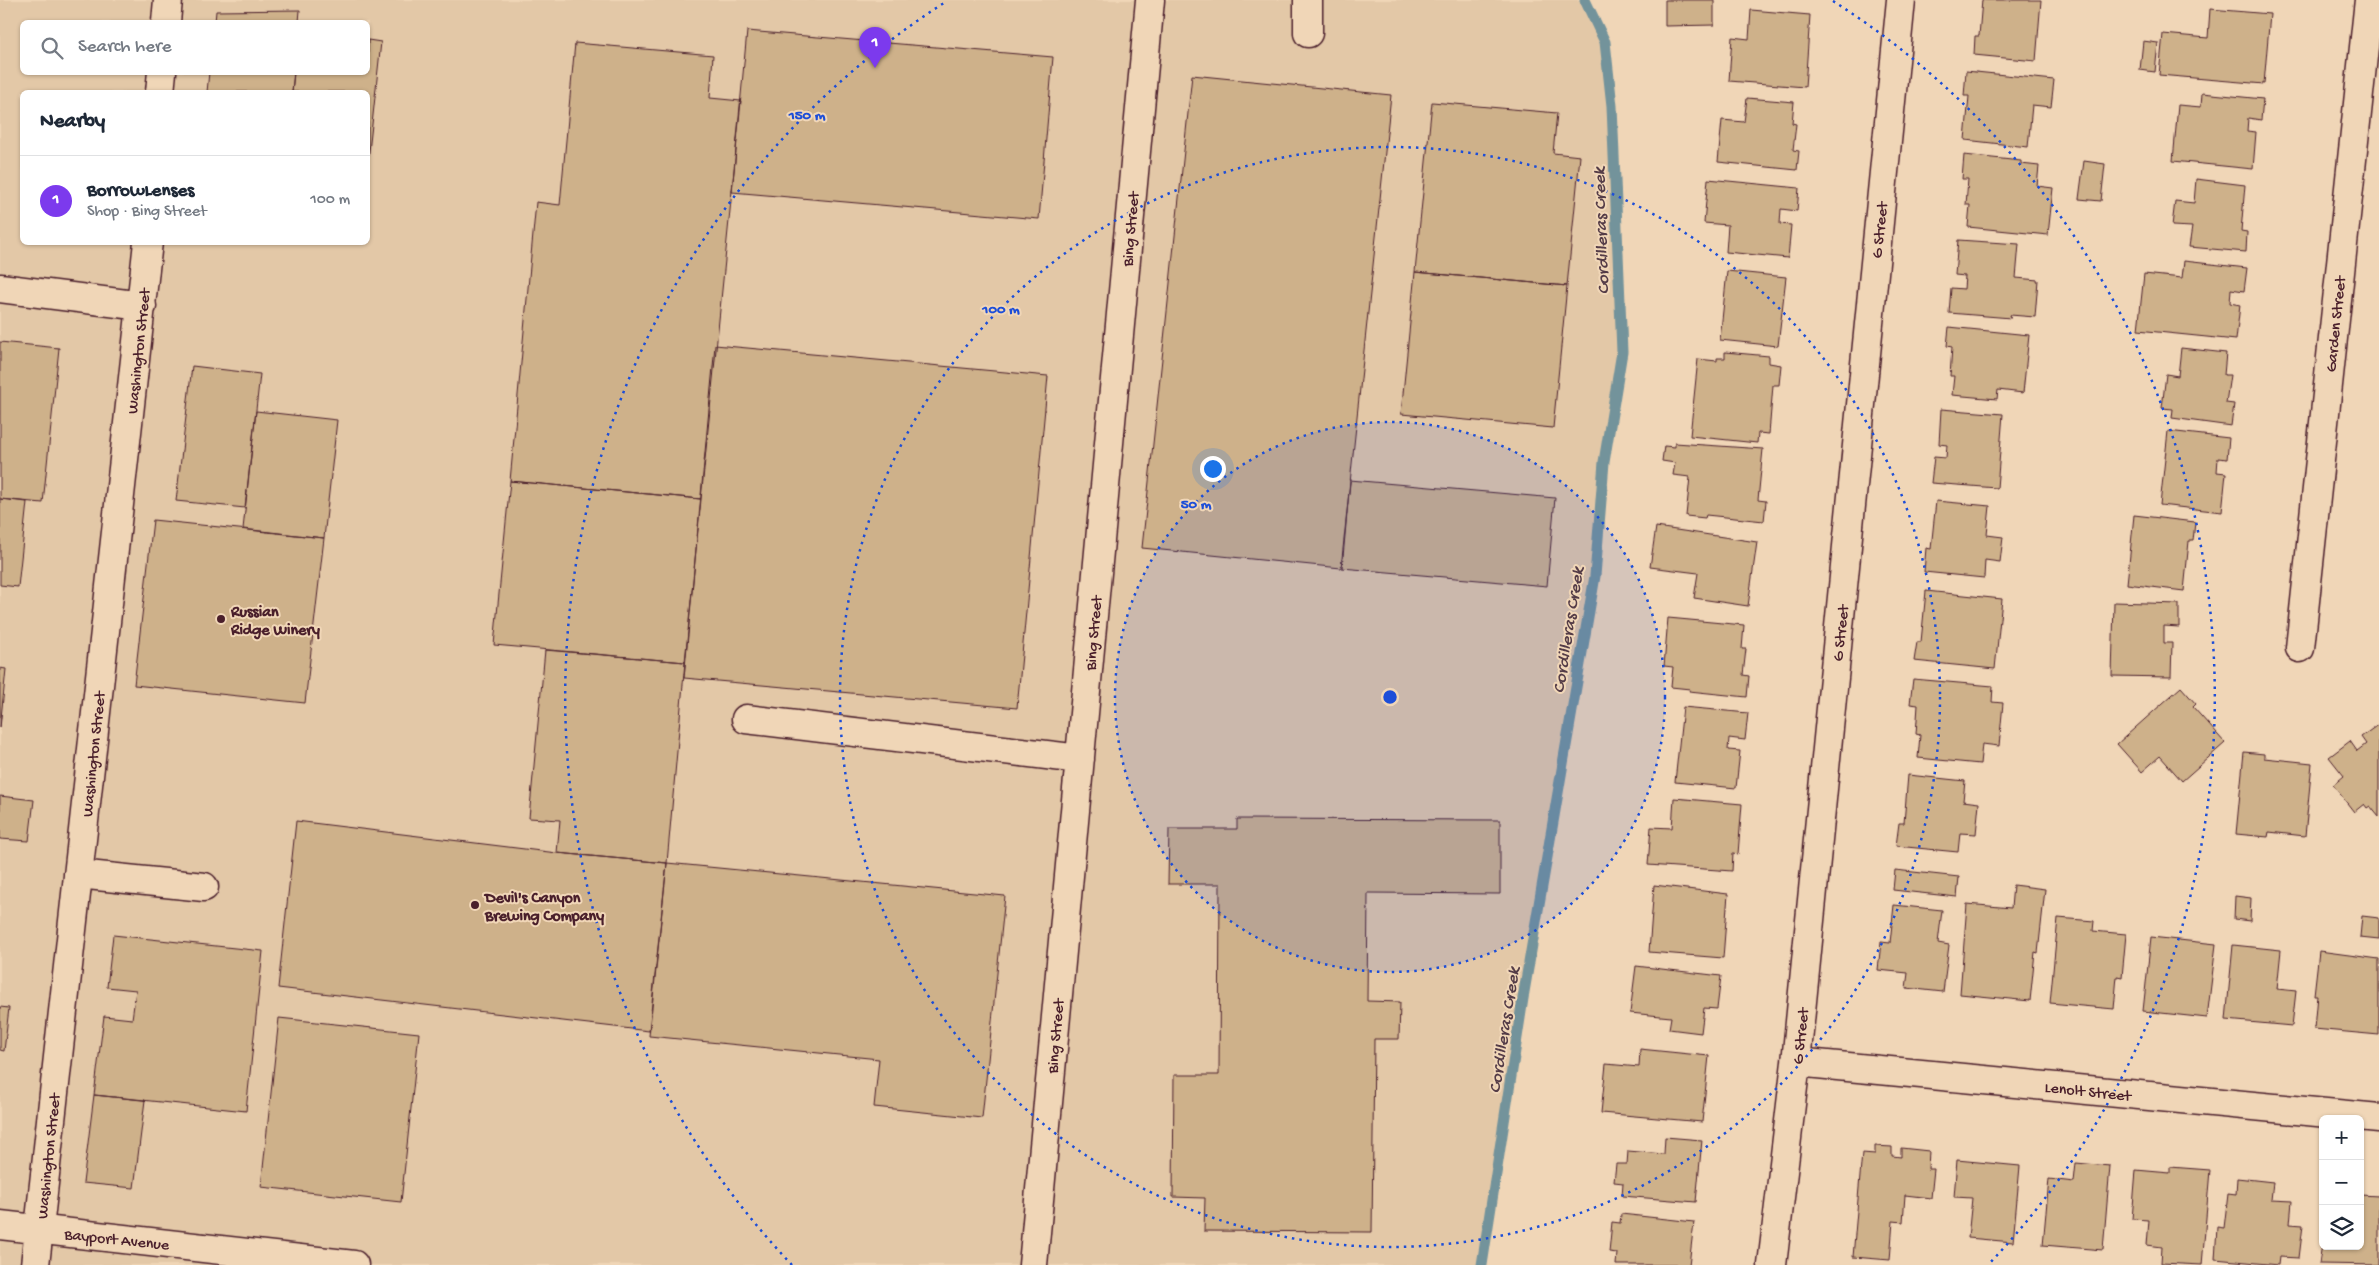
<!DOCTYPE html>
<meta charset="utf-8">
<style>
body{margin:0;font-family:"Gochi Hand",sans-serif;background:#f2f2f3;color:#1f2937}
.controls{position:absolute;right:15px;bottom:15px;display:grid;overflow:hidden;border-radius:8px;box-shadow:0 1px 4px #0004}
.controls button{width:45px;height:45px;display:grid;place-items:center;padding:0;border:0;border-bottom:1px solid #e0e1e3;background:#fff;color:#1f2937;font:25px sans-serif}
.you{position:absolute;left:1212px;top:468px;width:18px;height:18px;margin:-12px;border:4px solid #fff;border-radius:50%;background:#1a73e8;box-shadow:0 0 0 8px #1a73e833}
.badge{display:grid;place-items:center;width:32px;height:32px;border-radius:50%;background:#7c3aed;color:#fff;font-size:16px;font-weight:700}
.pin{position:absolute;translate:-50% -41px;filter:drop-shadow(0 1px 2px #0008)}
.pin::after{content:'';position:absolute;top:26px;width:18px;height:15px;background:inherit;clip-path:polygon(0 0,100% 0,50% 100%)}
.list{margin:0;padding:0;list-style:none}
h2{display:flex;justify-content:space-between;align-items:center;height:65px;margin:0;padding:0 20px;font-size:21px}
h2 small{font-size:16px;font-weight:400;color:#747a83}
.list li{display:grid;grid-template-columns:32px 1fr auto;gap:15px;align-items:center;box-sizing:border-box;height:90px;padding:0 20px;border-top:1px solid #e0e1e3}
.list b{display:block;font-size:19px;white-space:nowrap}
.list p{margin:0;font-size:16px;white-space:nowrap;color:#747a83}
.list em{font-size:16px;font-style:normal;color:#747a83}
.icon{flex:none;width:28px;height:28px;fill:none;stroke:currentColor;stroke-width:2;stroke-linecap:round;stroke-linejoin:round}
.map{position:relative;flex:none;width:2379px;height:1265px;overflow:hidden}
.search{position:absolute;background:#fff;box-shadow:0 1px 4px #0004;left:20px;top:20px;width:350px;height:55px;display:flex;align-items:center;gap:12px;box-sizing:border-box;padding:0 18px;border-radius:8px;color:#747a83;font-size:19px}
.panel{position:absolute;background:#fff;box-shadow:0 1px 4px #0004;left:20px;top:90px;width:350px;height:155px;border-radius:8px}
.map>svg:first-child{display:block}
.built{fill:#e3c8a7;fill-rule:evenodd}
.lines{fill:none;stroke-linecap:round;stroke-linejoin:round}
.stream{stroke:#73939b;stroke-width:11}
.building{fill:#ceb18a;stroke:#4a1f2b}
.minor-casing{stroke:#4a1f2b;stroke-width:31}
.minor{stroke:#f0d6b7;stroke-width:28}
.ring{fill:none;stroke:#1d4ed8;stroke-width:2.5;stroke-dasharray:2.5 5}
.poi-dot{fill:#4a1f2b;stroke:#f0d6b7;stroke-width:2}
.labels{text-anchor:middle;stroke-width:4;stroke-linejoin:round;paint-order:stroke}
.street-label{font-size:16px;fill:#4a1f2b;stroke:#f0d6b7}
.poi-label{font-size:16px;font-weight:bold;fill:#4a1f2b;stroke:#f0d6b7;text-anchor:start}
.water-label{font-size:18px;font-style:italic;fill:#543c47;stroke:#f0d6b7}
.centre{fill:#1d4ed8;stroke:#f0d6b7;stroke-width:2.5}
.ring-label{font-size:15px;text-anchor:middle;font-weight:bold;fill:#1d4ed8;stroke:#f0d6b7;stroke-width:4;stroke-linejoin:round;paint-order:stroke}
</style>
<div class="map">
<svg width="2379" height="1265" viewBox="0 0 2379 1265">
<rect width="100%" height="100%" fill="#f0d6b7"/>
<filter id="ink" filterUnits="userSpaceOnUse"><feTurbulence type="fractalNoise" baseFrequency=".02" numOctaves="2"/><feDisplacementMap in="SourceGraphic" scale="10" xChannelSelector="R" yChannelSelector="G"/><feConvolveMatrix kernelMatrix="1 2 1 2 8 2 1 2 1" color-interpolation-filters="sRGB"/></filter>
<g filter="url(#ink)">
<!-- built -->
<path class="built" d="M0,0h1585l20,42 7,64 10,246 -18,110 -9,114 -71,416 -42,273h-1482zM22,22h346v50h-346zM22,92h346v150h-346z"/>
<g class="lines">
<!-- stream -->
<path class="stream" d="M1482,1265l42,-273 71,-416 9,-114 18,-110 -10,-246 -7,-64 -20,-42"/>
</g>
<!-- building -->
<path class="building" d="M1665,0h49v25l-49,1z
M1982,0h59l-5,61 -62,-6 1,-19h4z
M2210,9l60,5 -6,70 -105,-9 4,-41 45,4z
M300,10l-1,12h-84l1,-11z
M1751,10l59,5 -5,72 -76,-6 3,-44 17,2z
M747,31l306,26 -14,162 -307,-27z
M368,40l13,2 -13,119v-69h-76l2,-20h74z
M2143,41l15,2 -3,29 -15,-2z
M575,43l138,12 -3,43 31,3 -40,398 -191,-18 26,-279 24,3z
M1966,71l88,9 -3,27 -19,-2 -4,42 -63,-7 4,-44h-5z
M209,72h85l-2,20h-85z
M1192,75l199,20 -50,473 -199,-20z
M2202,93l61,6 -2,21 -13,-2 -1,13 9,1 -3,37 -80,-8 5,-56 23,2z
M1747,98l47,4 -2,21 4,1 -3,26 6,1 -2,19 -79,-8 4,-42 22,2z
M1432,102l125,11 -4,40 27,3 -13,130 -152,-14z
M1964,155l57,6v3l18,2 -2,20 16,2 -5,47 -80,-8 2,-22h-4l2,-26h-6z
M2084,161l21,3 -4,37 -22,-2z
M1708,179l91,9 -2,23 -16,-2 -1,15 11,1 -3,33 -62,-6 2,-27 -24,-2z
M2196,179l49,6 -4,46 6,1 -1,20 -57,-5 3,-20 -20,-1 3,-25 19,2z
M1958,240l61,4 -3,34 22,2 -3,37 -25,-2 1,3 -62,-5 2,-25 13,1 1,-13 -10,-1z
M2184,261l63,7 -3,23 -13,-2 -1,14 10,2 -4,35 -98,-10 6,-56 38,4z
M1727,271l59,6 -8,69 -58,-6z
M1415,272l152,14 -14,142 -152,-14z
M1949,327l80,8 -6,58 -25,-3 -1,9 -45,-4 2,-19h-4l2,-29 -5,-1z
M0,342l59,6 -16,155 -43,-4z
M715,345l333,31 -31,332 -333,-30z
M2181,348l45,5 -2,22h6l-4,28 8,1 -3,22 -59,-8 1,-9 -11,-1 4,-34 12,2z
M1725,352l44,4v7l12,2 -2,20h-6l-4,49 -11,-1 -1,10 -67,-7 8,-77 19,2v-3h8z
M192,366l68,8 -15,134 -69,-7z
M1941,409l62,5 -6,74 -66,-5 3,-26 12,1 1,-13 -8,-1z
M256,411l81,9 -13,118 -81,-9z
M2168,431l61,7 -2,21 -9,-1 -1,14 9,1 -4,39 -62,-7z
M1675,443l88,6 -5,51 8,1 -2,20 -58,-6 -1,3 -19,-2 4,-39 -17,-2 2,-12 -13,-2 2,-15 11,1z
M1350,480l205,18 -8,88 -205,-18z
M510,481l191,18 -16,163 -191,-17z
M0,499l27,3 -9,85 -18,-2z
M1936,501l54,5 -3,29 16,2 -3,25 -15,-2 -1,18 -60,-6 2,-24 5,1z
M2134,515l61,7 -2,19h-4l-5,50 -57,-7z
M153,520l171,18 -19,165 -171,-18z
M1656,527l101,15 -9,64 -54,-8 4,-25 -48,-6z
M1926,591l76,8 -7,70 -81,-8 3,-19h4z
M2114,602l65,2v23l-15,-1v17h8l-1,34 -59,-1z
M1668,618l76,7 -2,24h4l-3,26 6,1 -2,21 -58,-6 1,-2 -19,-2 2,-20 -9,-1z
M545,650l140,12 -18,201 -110,-10 3,-33 -31,-2z
M0,668l6,1 -6,59z
M1913,679l80,7 -1,16 11,1 -4,43 -17,-2 -2,20 -62,-6 2,-23 -4,-1 2,-29 -8,-1z
M2181,687l15,17 -3,3 32,36 -43,38 -22,-25 -18,16 -25,-28z
M1683,707l65,6 -3,27 -16,-2 -1,12 12,1 -4,37 -61,-6z
M2379,724v93l-9,-11 -3,2 -3,-4 -10,8 -21,-27 11,-9 -15,-19 21,-16 7,10 9,-7 -5,-7z
M2244,752l20,2v4l48,5 -7,73 -36,-4 -1,5 -32,-3z
M1908,775l57,6 -2,20 16,2 -3,31 -16,-1 -2,19 -62,-6 3,-23h5z
M0,796l34,4 -5,41 -29,-2z
M1674,798l68,6 -4,50 -5,-1 -1,18 -84,-6 3,-38 21,1z
M1237,819l263,1v74l-132,-1 -1,108 33,1 -1,37h-25l-2,193 -168,-1 1,-33 -32,-1 1,-122h45l1,-191h-52l1,-55h68z
M296,821l261,32 110,10 -18,168 -371,-43z
M667,863l338,33 -23,222 -108,-11 5,-48 -230,-23z
M1895,870l64,7 -2,20 -64,-7z
M1654,885l74,9 -5,64 -74,-6z
M2013,885l32,4 -7,64 -3,-1 -5,49 -70,-7 7,-90 44,4z
M2235,896l16,2 -1,23 -16,-2z
M1894,905l48,5 -4,33 11,2 -6,47 -37,-4 2,-15 -30,-3 3,-28 9,1z
M2362,916l17,2v21l-19,-2z
M2058,918l36,3 -1,10 33,3 -4,43 -5,-1 -3,33 -64,-6z
M113,935l150,16 -17,160 -152,-16 10,-79 28,3 4,-29 -29,-3z
M2151,937l65,7 -9,74 -64,-7z
M2233,945l48,5 -4,39 19,2 -4,35 -66,-6z
M2319,951l60,8v76l-65,-6 3,-34h-3z
M1636,966l85,10 -4,33 -13,-1 -3,25 -32,-4 2,-12 -41,-4z
M0,1007l9,1 -5,43 -4,-1z
M279,1018l140,15 -18,169 -140,-15z
M1640,1049l69,7 -7,66 -101,-9 5,-49 33,3z
M94,1095l51,5 -11,88 -51,-5z
M1665,1137l37,3 -6,62 -74,-6 1,-13 -9,-1 2,-18h11l1,-13 36,3z
M1875,1146l17,1v9l9,1v-9l28,3 -1,18h6l-3,29 -26,-3 -2,27 -10,-1 -3,39 -37,-3 9,-104 13,1z
M1957,1160l63,6 -7,76 -45,-4 4,-40 -18,-1z
M2076,1163l34,3 -7,84 -60,-5 6,-66 25,3z
M2170,1167l40,3 -8,95 -41,-2 1,-16 -15,-2 2,-25 -17,-1 4,-49 34,3z
M2237,1178l36,4 -2,18 21,1 -2,23 13,1 -4,33 -20,-1 -1,8 -63,-6 2,-32 7,1 4,-34 8,1z
M2360,1195l19,1v69l-60,-1 4,-27v9h37z
M1621,1214l73,8 -5,43h-73l1,-12 -8,-1 3,-30 8,1z"/>
<g class="lines">
<defs>
<path id="minor" d="M1308,0v33
M166,22l2,-22
M160,92l2,-20
M0,288l142,18
M2300,648l69,-648
M746,719l334,40
M78,874l126,13
M1796,1062l583,56
M0,1225l354,40
M35,1265l113,-1023
M1033,1265l117,-1265
M1772,1265l24,-203 105,-1062"/>
</defs>
<!-- minor casing -->
<use href="#minor" class="minor-casing"/>
<!-- minor -->
<use href="#minor" class="minor"/>
</g>
</g>
<!-- distance rings -->
<circle cx="1390" cy="697" r="275" fill="#1d4ed8" fill-opacity=".12"/>
<g class="ring">
<circle cx="1390" cy="697" r="275"/>
<circle cx="1390" cy="697" r="550"/>
<path d="M792 1265A825 825 0 0 1 947 1M1833 1A825 825 0 0 1 1988 1265"/>
</g>
<!-- markers -->
<g class="poi-dot">
<circle cx="221" cy="619" r="5"/>
<circle cx="475" cy="905" r="5"/>
</g>
<g class="labels">
<!-- street labels -->
<g class="street-label">
<text transform="translate(1129 229) rotate(-85)" y="6">Bing Street</text>
<text transform="translate(1878 230) rotate(-84)" y="6">G Street</text>
<text transform="translate(2334 324) rotate(-84)" y="6">Garden Street</text>
<text transform="translate(137 351) rotate(-84)" y="6">Washington Street</text>
<text transform="translate(1092 633) rotate(-85)" y="6">Bing Street</text>
<text transform="translate(1839 633) rotate(-84)" y="6">G Street</text>
<text transform="translate(92 754) rotate(-84)" y="6">Washington Street</text>
<text transform="translate(1054 1036) rotate(-85)" y="6">Bing Street</text>
<text transform="translate(1799 1036) rotate(-84)" y="6">G Street</text>
<text transform="translate(2088 1090) rotate(6)" y="6">Lenolt Street</text>
<text transform="translate(47 1156) rotate(-84)" y="6">Washington Street</text>
<text transform="translate(117 1238) rotate(6)" y="6">Bayport Avenue</text>
</g>
<!-- poi labels -->
<g class="poi-label">
<text x="231" y="616">Russian<tspan x="231" dy="18">Ridge Winery</tspan></text>
<text x="485" y="902">Devil's Canyon<tspan x="485" dy="18">Brewing Company</tspan></text>
</g>
<!-- water labels -->
<g class="water-label">
<text transform="translate(1600 231) rotate(-92)" y="6">Cordilleras Creek</text>
<text transform="translate(1567 630) rotate(-81)" y="6">Cordilleras Creek</text>
<text transform="translate(1503 1030) rotate(-81)" y="6">Cordilleras Creek</text>
</g>
</g>
<circle cx="1390" cy="697" r="8" class="centre"/>
<g class="ring-label">
<text x="807" y="119">150 m</text>
<text x="1001" y="313">100 m</text>
<text x="1196" y="508">50 m</text>
</g>
</svg>
<div class="controls">
<button>+</button>
<button>−</button>
<button><svg class="icon" aria-label="layers" viewBox="0 0 24 24"><path d="M12 4l9 5-9 5-9-5zM3 14l9 5 9-5"/></svg></button>
</div>
<div class="you"></div>
<div class="pin badge" style="left:875px;top:68px">1</div>
<div class="search"><svg class="icon" aria-label="search" viewBox="0 0 24 24"><circle cx="10" cy="10" r="6"/><path d="M15 15l6 6"/></svg>Search here</div>
<section class="panel">
<h2>Nearby<small></small></h2>
<ul class="list">
<li><span class="badge">1</span><div><b>BorrowLenses</b><p>Shop · Bing Street</p></div><em>100 m</em></li>
</ul>
</section>
</div>
